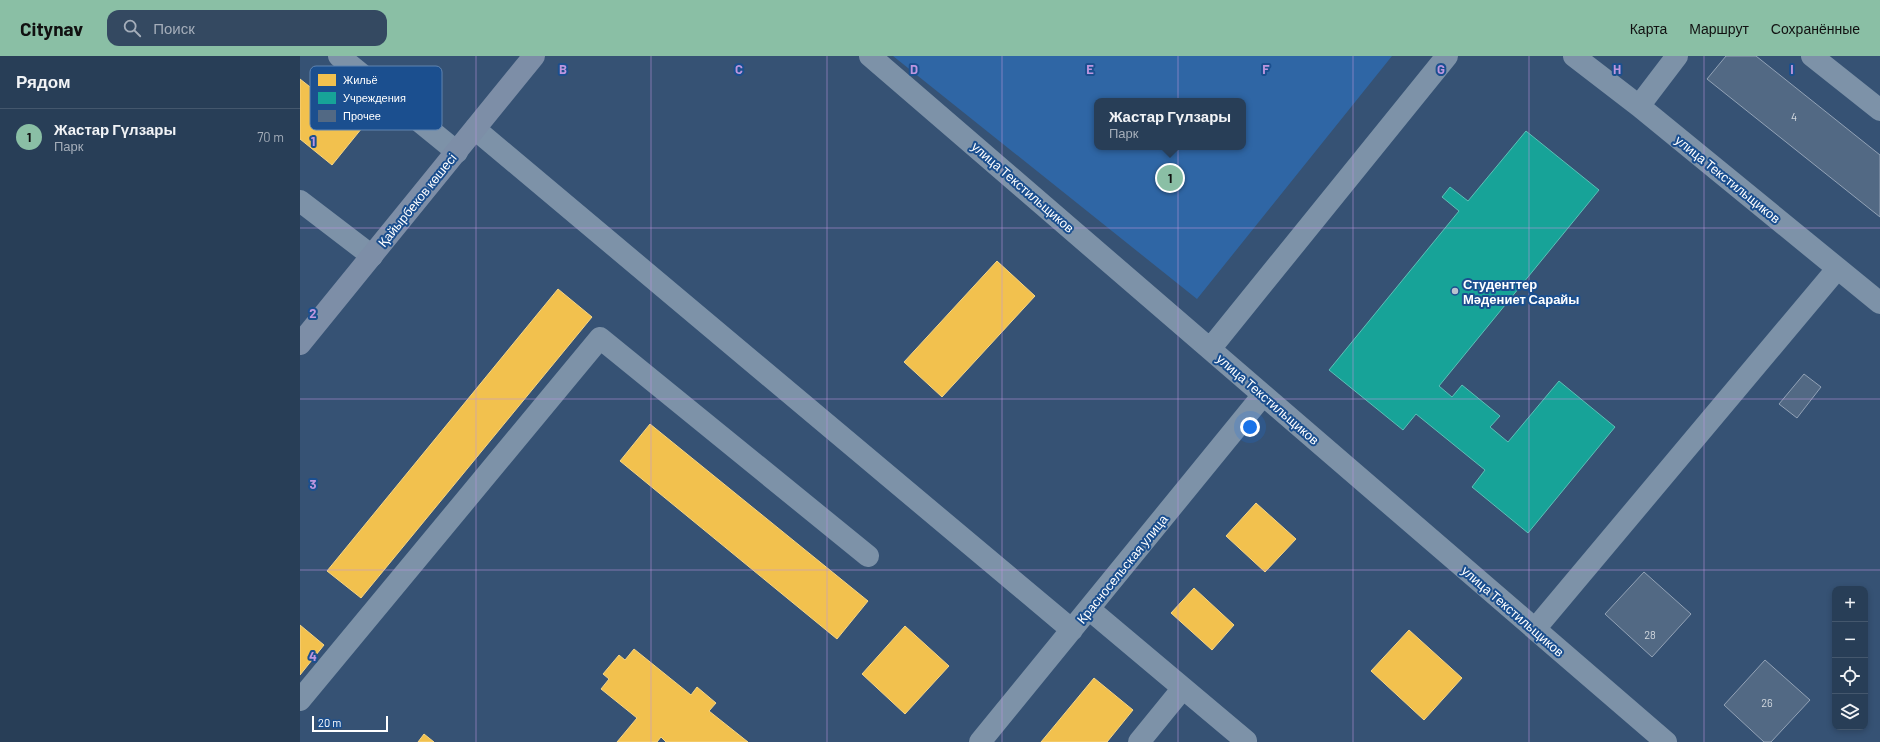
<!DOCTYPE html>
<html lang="ru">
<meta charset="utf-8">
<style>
body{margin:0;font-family:Barlow,sans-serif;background:#344961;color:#f1f3f6}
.controls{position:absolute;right:12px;bottom:12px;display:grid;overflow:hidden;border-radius:8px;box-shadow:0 2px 6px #0003}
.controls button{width:36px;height:36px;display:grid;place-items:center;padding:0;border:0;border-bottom:1px solid #44576d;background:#283e57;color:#f1f3f6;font:20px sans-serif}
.scale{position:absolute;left:12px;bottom:10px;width:76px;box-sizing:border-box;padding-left:4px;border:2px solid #fff;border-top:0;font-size:11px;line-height:14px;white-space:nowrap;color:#fff;-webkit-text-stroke:3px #1b4f8f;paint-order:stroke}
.you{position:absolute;left:950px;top:371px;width:14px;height:14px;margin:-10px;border:3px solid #fff;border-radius:50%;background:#1a73e8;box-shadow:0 0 0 6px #1a73e833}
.badge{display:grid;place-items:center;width:26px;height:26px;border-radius:50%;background:#8abfa5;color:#111;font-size:13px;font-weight:700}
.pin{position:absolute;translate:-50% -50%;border:2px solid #fff;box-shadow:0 1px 4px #0006}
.popup{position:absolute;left:794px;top:42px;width:152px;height:52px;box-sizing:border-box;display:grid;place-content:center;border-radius:8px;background:#283e57;filter:drop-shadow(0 1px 3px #0005);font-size:13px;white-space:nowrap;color:#a5aeba}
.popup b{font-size:15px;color:#f1f3f6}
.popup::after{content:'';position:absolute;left:50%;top:100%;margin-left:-8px;border:8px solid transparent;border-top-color:#283e57}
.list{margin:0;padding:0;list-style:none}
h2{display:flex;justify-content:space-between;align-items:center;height:52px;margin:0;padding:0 16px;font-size:17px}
h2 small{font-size:13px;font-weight:400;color:#a5aeba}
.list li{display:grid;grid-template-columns:26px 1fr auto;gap:12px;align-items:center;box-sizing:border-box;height:56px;padding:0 16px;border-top:1px solid #44576d}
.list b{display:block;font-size:15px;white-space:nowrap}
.list p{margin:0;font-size:13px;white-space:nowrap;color:#a5aeba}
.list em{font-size:13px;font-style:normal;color:#a5aeba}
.icon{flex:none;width:22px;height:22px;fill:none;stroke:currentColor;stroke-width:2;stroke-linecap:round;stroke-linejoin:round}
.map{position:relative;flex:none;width:1580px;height:686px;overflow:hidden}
header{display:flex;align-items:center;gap:24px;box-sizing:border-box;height:56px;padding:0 20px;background:#8abfa5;color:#111}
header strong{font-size:19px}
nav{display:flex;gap:22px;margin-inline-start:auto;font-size:14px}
.search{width:280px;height:36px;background:#344961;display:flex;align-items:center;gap:10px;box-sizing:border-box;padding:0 14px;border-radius:12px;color:#a5aeba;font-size:15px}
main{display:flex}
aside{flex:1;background:#283e57}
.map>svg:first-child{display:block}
.green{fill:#2f66a5;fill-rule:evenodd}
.homes{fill:#f2c14e;stroke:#f6d483}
.public{fill:#17a398;stroke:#5dbfb7}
.building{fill:#526984;stroke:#92a2b6}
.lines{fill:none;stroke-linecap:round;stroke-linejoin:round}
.minor{stroke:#7d92a8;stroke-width:22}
.major{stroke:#7d8ea7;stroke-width:22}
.grid{fill:none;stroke:#bd96df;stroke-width:1;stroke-opacity:0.55}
.poi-dot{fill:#b9c2ce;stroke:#1b4f8f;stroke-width:1.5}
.labels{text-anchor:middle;stroke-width:4;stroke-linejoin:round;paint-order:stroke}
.number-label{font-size:11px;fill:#d4dae0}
.street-label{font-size:13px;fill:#fff;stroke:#1b4f8f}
.poi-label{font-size:13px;font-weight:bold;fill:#fff;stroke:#1b4f8f;text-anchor:start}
.key{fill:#1b4f8f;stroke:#5f84b1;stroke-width:1}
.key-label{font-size:11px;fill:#fff}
.grid-label{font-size:13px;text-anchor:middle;font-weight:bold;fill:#bd96df;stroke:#1b4f8f;stroke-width:4;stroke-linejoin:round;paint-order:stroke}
</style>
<header>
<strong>Citynav</strong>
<div class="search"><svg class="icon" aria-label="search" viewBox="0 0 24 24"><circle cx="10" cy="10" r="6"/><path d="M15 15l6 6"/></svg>Поиск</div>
<nav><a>Карта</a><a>Маршрут</a><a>Сохранённые</a></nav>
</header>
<main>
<aside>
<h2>Рядом<small></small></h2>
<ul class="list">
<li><span class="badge">1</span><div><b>Жастар Гүлзары</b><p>Парк</p></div><em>70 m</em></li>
</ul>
</aside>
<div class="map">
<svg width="1580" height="686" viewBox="0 0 1580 686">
<rect width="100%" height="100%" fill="#365274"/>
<!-- green -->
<path class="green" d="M593,0h499l-195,243zM797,45h146v46h-146z"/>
<!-- homes -->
<path class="homes" d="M0,23l62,49 -30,37 -32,-26z
M697,205l38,35 -93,101 -38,-35z
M258,233l34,28 -231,281 -34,-27z
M350,368l218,177 -31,38 -217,-178z
M956,447l40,36 -31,33 -39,-36z
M894,532l40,37 -22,25 -41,-37z
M0,569l24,20 -24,30z
M605,570l44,40 -44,48 -43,-40z
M1109,574l53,48 -38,42 -53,-49z
M334,593l57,46 6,-8 19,16 -7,8 39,31h-82l-5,-5 -4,5h-40l20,-24 -36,-29 8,-10 -6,-5 16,-19 6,5z
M794,622l39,32 -26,32h-66z
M124,678l10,8h-16z"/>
<!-- public -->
<path class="public" d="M1226,75l73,59 -160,196 13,11 10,-12 38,31 -10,11 18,15 51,-61 56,46 -87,106 -56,-46 13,-17 -69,-56 -13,16 -74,-60 130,-159 -17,-14 8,-10 18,14z"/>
<!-- building -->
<path class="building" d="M1426,0h30l124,99v62l-173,-138z
M1504,318l17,13 -24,31 -18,-14z
M1344,516l47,42 -39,43 -47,-43z
M1465,604l45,40 -39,42h-7l-40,-37z"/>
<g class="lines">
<!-- minor -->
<path class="minor" d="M39,0l118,96
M570,0l796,686
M1274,0l65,50 241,197
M1512,0l68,54
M1339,50l38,-50
M175,73l597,501
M0,145l72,55
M910,293l237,-293
M789,553l157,132 -1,1
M1235,573l302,-360
M0,644l300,-362 268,218
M680,686l283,-347
M839,686l44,-54"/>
<!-- major -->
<path class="major" d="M0,288l234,-288"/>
</g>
<!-- grid -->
<path class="grid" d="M176,0v686M351,0v686M527,0v686M702,0v686M878,0v686M1053,0v686M1229,0v686M1404,0v686M0,172h1580M0,343h1580M0,514h1580"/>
<!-- markers -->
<circle class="poi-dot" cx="1155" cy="235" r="4"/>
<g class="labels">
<!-- number labels -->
<g class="number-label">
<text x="1494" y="65">4</text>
<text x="1350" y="583">28</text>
<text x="1467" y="651">26</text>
</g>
<!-- street labels -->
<g class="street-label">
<text transform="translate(1428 123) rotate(39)" y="5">улица Текстильщиков</text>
<text transform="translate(723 131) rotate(41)" y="5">улица Текстильщиков</text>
<text transform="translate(117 144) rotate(-51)" y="5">Қайырбеков көшесі</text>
<text transform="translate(968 343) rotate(41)" y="5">улица Текстильщиков</text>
<text transform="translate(822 513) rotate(-51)" y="5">Красносельская улица</text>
<text transform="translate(1213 555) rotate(41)" y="5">улица Текстильщиков</text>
</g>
<!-- poi labels -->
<g class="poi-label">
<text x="1163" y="233">Студенттер<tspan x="1163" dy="15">Мәдениет Сарайы</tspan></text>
</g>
</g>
<!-- legend -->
<rect x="10" y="10" width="132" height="64" rx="6" class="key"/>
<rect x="18" y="18" width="18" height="12" fill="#f2c14e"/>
<rect x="18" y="36" width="18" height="12" fill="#17a398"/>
<rect x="18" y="54" width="18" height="12" fill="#526984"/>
<g class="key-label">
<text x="43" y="28">Жильё</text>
<text x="43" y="46">Учреждения</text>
<text x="43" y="64">Прочее</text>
</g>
<g class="grid-label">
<text x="263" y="18">B</text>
<text x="439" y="18">C</text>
<text x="614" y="18">D</text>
<text x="790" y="18">E</text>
<text x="966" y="18">F</text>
<text x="1141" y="18">G</text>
<text x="1317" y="18">H</text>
<text x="1492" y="18">I</text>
<text x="13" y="90">1</text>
<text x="13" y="262">2</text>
<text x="13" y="433">3</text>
<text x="13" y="605">4</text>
</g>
</svg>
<div class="controls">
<button>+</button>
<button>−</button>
<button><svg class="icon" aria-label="locate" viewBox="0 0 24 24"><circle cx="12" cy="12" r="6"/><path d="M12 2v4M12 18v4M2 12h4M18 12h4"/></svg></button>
<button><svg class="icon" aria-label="layers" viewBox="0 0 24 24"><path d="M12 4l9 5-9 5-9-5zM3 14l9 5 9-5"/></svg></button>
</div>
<div class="scale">20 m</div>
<div class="you"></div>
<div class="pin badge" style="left:870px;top:122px">1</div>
<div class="popup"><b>Жастар Гүлзары</b>Парк</div>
</div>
</main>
